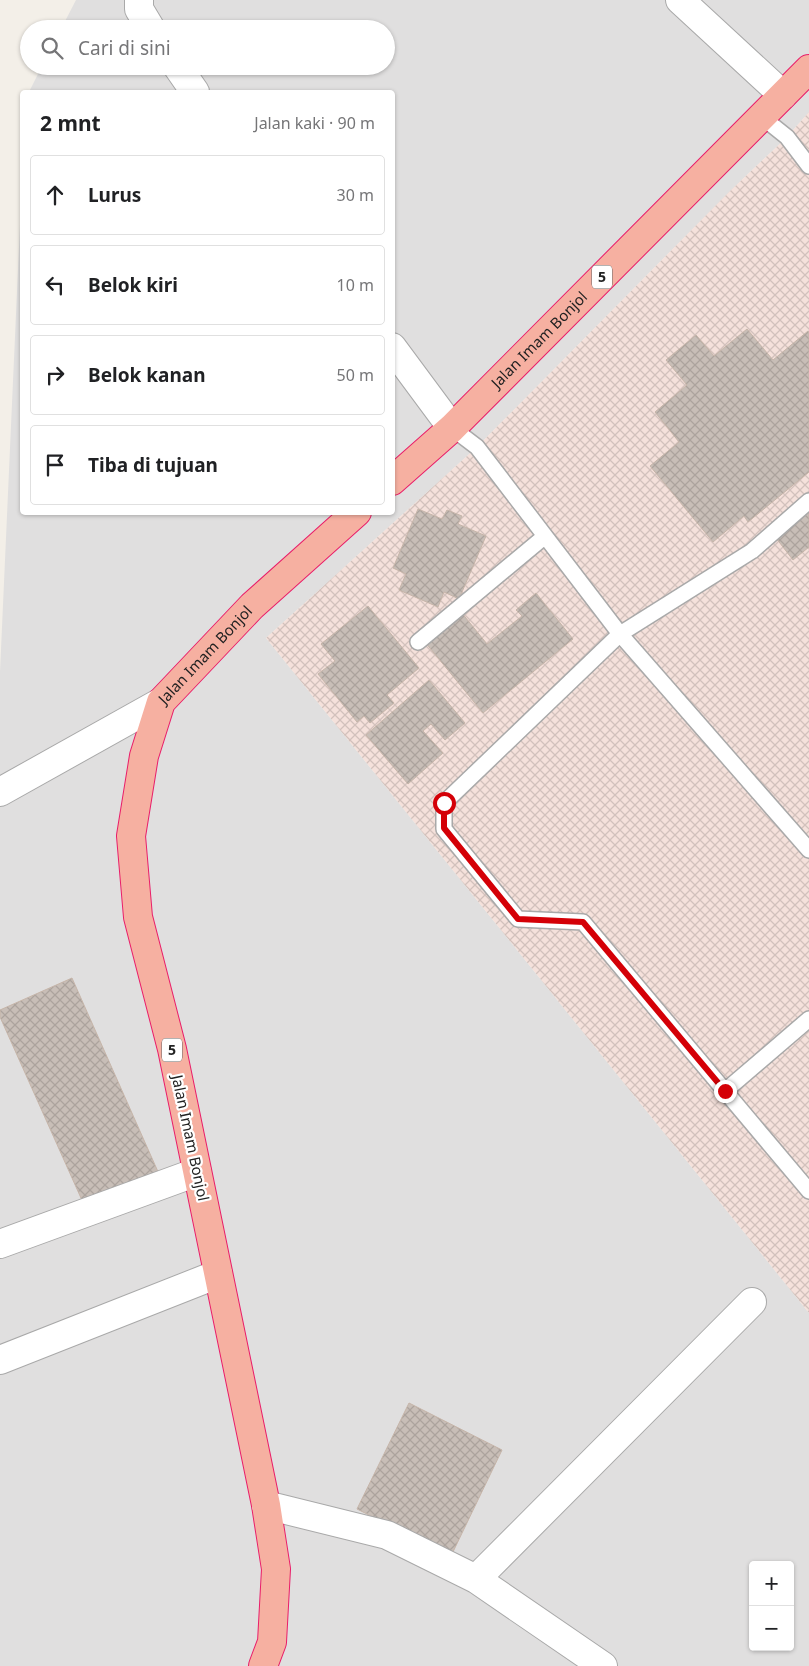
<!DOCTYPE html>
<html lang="id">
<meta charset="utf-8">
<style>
body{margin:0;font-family:"Noto Sans",sans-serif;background:#f2f2f2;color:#202124}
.controls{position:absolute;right:15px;bottom:15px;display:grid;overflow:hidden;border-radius:5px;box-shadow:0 1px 4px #0004}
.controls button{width:45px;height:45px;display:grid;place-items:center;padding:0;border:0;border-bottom:1px solid #e0e0e0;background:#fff;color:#202124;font:25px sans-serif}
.stop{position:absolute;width:15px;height:15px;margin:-11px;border:4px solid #d40007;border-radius:50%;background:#fff}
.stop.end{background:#d40007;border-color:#fff;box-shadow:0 1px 5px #0008}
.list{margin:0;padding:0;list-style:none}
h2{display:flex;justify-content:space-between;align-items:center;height:65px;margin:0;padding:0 20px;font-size:21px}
h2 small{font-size:16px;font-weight:400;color:#757577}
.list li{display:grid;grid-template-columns:32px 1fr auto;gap:15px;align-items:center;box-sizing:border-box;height:80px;margin:0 10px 10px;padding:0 10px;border:1px solid #e0e0e0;border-radius:5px}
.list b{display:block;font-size:19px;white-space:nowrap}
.list em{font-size:16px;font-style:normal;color:#757577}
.icon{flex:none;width:28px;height:28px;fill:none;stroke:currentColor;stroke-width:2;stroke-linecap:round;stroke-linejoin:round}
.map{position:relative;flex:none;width:809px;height:1666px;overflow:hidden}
.search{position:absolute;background:#fff;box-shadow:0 1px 4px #0004;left:20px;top:20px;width:375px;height:55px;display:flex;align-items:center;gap:12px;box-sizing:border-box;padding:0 18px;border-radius:28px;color:#757577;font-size:19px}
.panel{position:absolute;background:#fff;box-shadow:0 1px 4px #0004;left:20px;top:90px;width:375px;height:425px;border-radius:5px}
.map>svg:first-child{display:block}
.residential{fill:#e0dfdf;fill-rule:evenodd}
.military{fill:url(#military-cross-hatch)}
.building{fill:url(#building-cross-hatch);stroke:#c6b5a9}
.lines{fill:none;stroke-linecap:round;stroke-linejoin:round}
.service-casing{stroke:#a9a9a9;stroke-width:18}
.minor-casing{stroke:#a9a9a9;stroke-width:30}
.trunk-casing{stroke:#e91d69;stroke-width:30}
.service{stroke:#fff;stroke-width:15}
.minor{stroke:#fff;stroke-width:28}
.trunk{stroke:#f6b0a1;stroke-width:28}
.route{stroke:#d40007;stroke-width:6}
.labels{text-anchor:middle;stroke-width:4.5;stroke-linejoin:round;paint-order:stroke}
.shield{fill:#fff;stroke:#646464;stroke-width:1}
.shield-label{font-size:14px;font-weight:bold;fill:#222}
.street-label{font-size:15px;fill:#222;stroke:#fff}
</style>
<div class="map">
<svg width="809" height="1666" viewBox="0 0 809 1666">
<defs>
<pattern id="military-cross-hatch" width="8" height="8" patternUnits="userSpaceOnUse" patternTransform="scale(1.25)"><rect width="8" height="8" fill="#f5e1db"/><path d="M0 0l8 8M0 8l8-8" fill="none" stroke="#d2c1bc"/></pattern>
<pattern id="building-cross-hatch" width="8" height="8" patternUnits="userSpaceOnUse" patternTransform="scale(1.25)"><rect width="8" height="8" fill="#c8beb7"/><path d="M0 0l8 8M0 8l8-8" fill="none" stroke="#aca39d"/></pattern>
</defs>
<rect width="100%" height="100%" fill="#f3efe8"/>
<!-- residential -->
<path class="residential" d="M76,0h733v112l-22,25 -58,55 -252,255 -211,191 543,675v353h-809v-994l22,-492v332h370v-420h-363l13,-26h344v-37h-325zM753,1565h37v82h-37z"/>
<!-- military -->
<path class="military" d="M809,112v1201l-543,-675 211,-191 252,-255 58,-55z"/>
<!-- building -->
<path class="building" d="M747,329l26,31 35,-29 1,2v139l-61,50 -4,-6 -31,26 -63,-76 29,-24 -24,-30 32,-27 -21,-25 30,-25 18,21z
M418,509l24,10 5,-9 15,6 -4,8 28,12 -27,63 -15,-7 -6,15 -39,-17 7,-16 -13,-6z
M809,511v36l-16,13 -17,-22z
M536,593l37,46 -90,74 -58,-71 36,-30 26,32 35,-28 -6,-6z
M368,606l51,62 -32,27 7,8 -24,20 -6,-7 -7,6 -39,-48 17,-13 -14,-17z
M429,680l36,43 -20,17 -14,-16 -8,7 20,22 -35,31 -42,-49z
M72,978l87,196 -74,33 -85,-190v-7z
M409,1403l93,47 -51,106 -94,-47z"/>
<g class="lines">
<defs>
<path id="service" d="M762,117l25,20 22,29
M452,428l25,19 143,187 189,216
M809,501l-57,50 -132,83 -176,169v26l74,90 65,3 226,269
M418,642l126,-105
M725,1091l84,-72"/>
<path id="minor" d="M139,0v9l12,20
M680,0l103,95
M177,66l18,26
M392,347l60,81
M0,792l161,-90
M0,1244l197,-72
M0,1360l218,-86
M266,1505l121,30 89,44 127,87
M476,1579l276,-277"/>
<g id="trunk">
<path id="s1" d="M392,481l60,-53 357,-359"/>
<path id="s2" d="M263,1666l9,-24 4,-73 -10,-64 -94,-456 -34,-132 -7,-81 13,-80 17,-54 91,-96 105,-94"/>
</g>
</defs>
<!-- service casing -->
<use href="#service" class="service-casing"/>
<!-- minor casing -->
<use href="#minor" class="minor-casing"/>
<!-- trunk casing -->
<use href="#trunk" class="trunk-casing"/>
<!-- service -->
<use href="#service" class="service"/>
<!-- minor -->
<use href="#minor" class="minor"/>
<!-- trunk -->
<use href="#trunk" class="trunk"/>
</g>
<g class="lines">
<!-- route -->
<path class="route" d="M444,803v25l74,91 65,3 142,169"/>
</g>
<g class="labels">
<!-- shield labels -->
<g class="shield">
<rect x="592" y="265.5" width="20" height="23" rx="4"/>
<rect x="162" y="1038.5" width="20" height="23" rx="4"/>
</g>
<g class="shield-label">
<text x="602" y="282">5</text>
<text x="172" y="1055">5</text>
</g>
<!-- street labels -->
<g class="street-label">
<text dy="5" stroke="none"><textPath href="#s1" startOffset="204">Jalan Imam Bonjol</textPath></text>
<text dy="5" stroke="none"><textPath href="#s2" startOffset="1049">Jalan Imam Bonjol</textPath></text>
<text transform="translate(190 1138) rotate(78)" y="5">Jalan Imam Bonjol</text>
</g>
</g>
</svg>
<div class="controls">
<button>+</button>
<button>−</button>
</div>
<div class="stop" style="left:444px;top:803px"></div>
<div class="stop end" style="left:725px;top:1091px"></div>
<div class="search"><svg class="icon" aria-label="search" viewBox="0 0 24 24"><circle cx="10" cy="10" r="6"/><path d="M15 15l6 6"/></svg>Cari di sini</div>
<section class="panel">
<h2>2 mnt<small>Jalan kaki · 90 m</small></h2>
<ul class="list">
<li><svg class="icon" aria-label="ahead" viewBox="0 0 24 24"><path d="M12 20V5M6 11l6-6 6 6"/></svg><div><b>Lurus</b></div><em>30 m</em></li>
<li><svg class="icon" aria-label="left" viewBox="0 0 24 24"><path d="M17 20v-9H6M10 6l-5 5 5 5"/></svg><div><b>Belok kiri</b></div><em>10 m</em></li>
<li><svg class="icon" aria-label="right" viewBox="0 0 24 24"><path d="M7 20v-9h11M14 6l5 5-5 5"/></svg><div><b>Belok kanan</b></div><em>50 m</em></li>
<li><svg class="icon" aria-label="arrive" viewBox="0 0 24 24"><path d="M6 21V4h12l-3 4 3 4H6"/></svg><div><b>Tiba di tujuan</b></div></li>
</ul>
</section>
</div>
